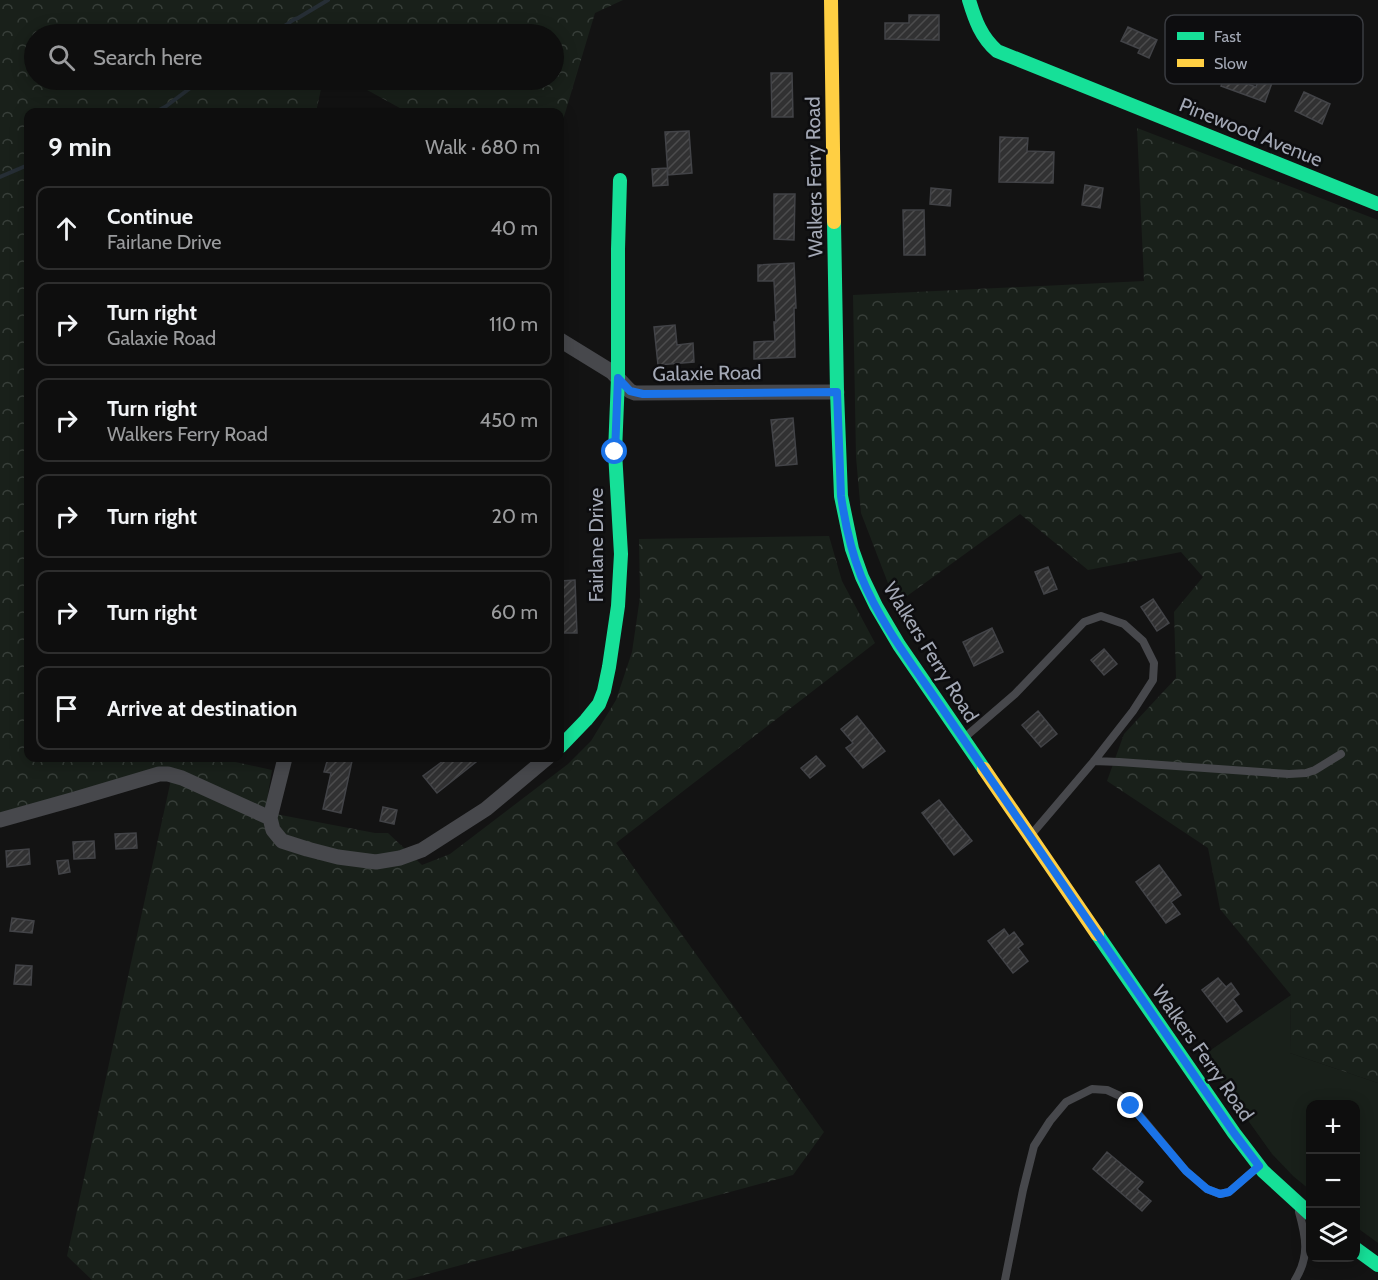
<!DOCTYPE html>
<meta charset="utf-8">
<style>
body{margin:0;font-family:Cabin,sans-serif;background:#171717;color:#f1f3f6}
.controls{position:absolute;right:18px;bottom:18px;display:grid;overflow:hidden;border-radius:12px;box-shadow:0 3px 15px #0003}
.controls button{width:54px;height:54px;display:grid;place-items:center;padding:0;border:0;border-bottom:2px solid #2e2e2e;background:#0e0e0e;color:#f1f3f6;font:30px sans-serif}
.stop{position:absolute;width:18px;height:18px;margin:-14px;border:4px solid #1a73e8;border-radius:50%;background:#fff}
.stop.end{background:#1a73e8;border-color:#fff;box-shadow:0 2px 6px #0008}
.list{margin:0;padding:0;list-style:none}
h2{display:flex;justify-content:space-between;align-items:center;height:78px;margin:0;padding:0 24px;font-size:26px}
h2 small{font-size:20px;font-weight:400;color:#9b9c9e}
.list li{display:grid;grid-template-columns:39px 1fr auto;gap:18px;align-items:center;box-sizing:border-box;height:84px;margin:0 12px 12px;padding:0 12px;border:2px solid #2e2e2e;border-radius:12px}
.list b{display:block;font-size:22px;white-space:nowrap}
.list p{margin:0;font-size:20px;white-space:nowrap;color:#9b9c9e}
.list em{font-size:20px;font-style:normal;color:#9b9c9e}
.icon{flex:none;width:33px;height:33px;fill:none;stroke:currentColor;stroke-width:2;stroke-linecap:round;stroke-linejoin:round}
.map{position:relative;flex:none;width:1378px;height:1280px;overflow:hidden}
.search{position:absolute;background:#0e0e0e;box-shadow:0 3px 15px #0003;left:24px;top:24px;width:540px;height:66px;display:flex;align-items:center;gap:15px;box-sizing:border-box;padding:0 21px;border-radius:33px;color:#9b9c9e;font-size:22px}
.panel{position:absolute;background:#0e0e0e;box-shadow:0 3px 15px #0003;left:24px;top:108px;width:540px;height:654px;border-radius:12px}
.map>svg:first-child{display:block}
.green{fill:#19201a}
.forest{fill:url(#forest-crowns)}
.lines{fill:none;stroke-linecap:round;stroke-linejoin:round}
.stream{stroke:#262e35;stroke-width:4}
.building{fill:url(#building-hatch);stroke:#424347;stroke-width:1.5}
.lane{stroke:#47484c;stroke-width:8}
.street{stroke:#47484c;stroke-width:15}
.fast{stroke:#16e098;stroke-width:14}
.slow{stroke:#ffcf43;stroke-width:14}
.route{stroke:#1a73e8;stroke-width:8}
.labels{text-anchor:middle;stroke-width:5;stroke-linejoin:round;paint-order:stroke}
.street-label{font-size:20px;fill:#a3a8b5;stroke:#0d0d0f}
.key{fill:#0d0d0f;stroke:#3a3c41;stroke-width:1.5}
.key-label{font-size:16px;fill:#a3a8b5}
</style>
<div class="map">
<svg width="1378" height="1280" viewBox="0 0 1378 1280">
<defs>
<pattern id="forest-crowns" width="20" height="18" patternUnits="userSpaceOnUse" patternTransform="scale(1.5)"><rect width="20" height="18" fill="#19201a"/><path d="M2 6a3 3 0 1 1 6 0M12 15a3 3 0 1 1 6 0" fill="none" stroke="#373e39"/></pattern>
<pattern id="building-hatch" width="6" height="6" patternUnits="userSpaceOnUse" patternTransform="scale(1.5)"><rect width="6" height="6" fill="#313132"/><path d="M-1 1l2-2M0 6l6-6M5 7l2-2" fill="none" stroke="#4c4c4d"/></pattern>
</defs>
<rect width="100%" height="100%" fill="#131313"/>
<!-- green -->
<path class="green" d="M1291,995l-1,58 88,30v160l-22,-16v-123h-46v86l-17,-14 -21,-22 -70,-98z"/>
<!-- forest -->
<path class="forest" d="M0,0h623l-28,13 -35,117v-18h-153l-58,-32h205v-46h-520v46h289l-7,32h-288v646h189l55,12 -7,42 110,21h13l34,32 28,-11 118,-90 23,-23 25,-41 16,-48 8,-55 -1,-58 190,-3 13,45 33,62 -259,200 208,289 -31,43 -387,105h-314l-25,-24 105,-481 -172,38z
M1137,128l241,92v863l-88,-30 1,-58 -71,-86 -12,-61 -101,-67 17,-47 52,-56 -2,-66 29,-35 -22,-25 -93,18 -68,-56 -124,90 -35,-91 -5,-56 -3,-162 291,-14z"/>
<g class="lines">
<!-- stream -->
<path class="stream" d="M271,34c5,-4 9,-6 15,-9 5,-3 6,-6 12,-7l30,-18
M155,112l10,-5 36,-27
M0,177l28,-12"/>
</g>
<!-- building -->
<path class="building" d="M909,15h30v25l-54,-1v-16h24z
M1128,27l29,13 -8,18 -11,-5 2,-4 -19,-8z
M771,73h21l1,44h-21z
M1260,75l13,5 -8,22 -44,-16 4,-10 31,11z
M1304,92l26,12 -8,20 -27,-13z
M689,131l3,42 -24,2 -3,-43z
M1000,137l28,1 -1,13 27,1 -1,31 -54,-1z
M667,168l1,17 -15,1 -1,-17z
M1085,185l18,3 -3,20 -18,-3z
M931,188l20,2 -1,16 -20,-2z
M774,194h21l-1,46 -20,-1z
M903,210h21l1,45h-21z
M794,263l2,45h-2l1,49 -41,2v-17l21,-1 -1,-19h2l-2,-41h-16v-16z
M675,325l2,20 16,-2 1,19 -36,3 -4,-38z
M793,418l4,46 -21,2 -5,-46z
M1048,567l9,22 -13,5 -9,-22z
M575,580l2,53h-17v-52z
M1153,599l16,24 -12,8 -16,-24z
M992,628l11,24 -29,14 -11,-24z
M1104,649l13,15 -13,11 -13,-15z
M1038,711l19,23 -16,13 -19,-22z
M857,716l28,35 -22,17 -17,-20 7,-5 -12,-14z
M816,756l9,10 -15,12 -9,-10z
M328,758l24,3 -11,52 -18,-4 8,-36 -7,-1z
M447,758h34l-44,35 -14,-17z
M939,800l33,41 -18,14 -32,-42z
M383,807l14,3 -3,14 -14,-3z
M136,833l1,15 -21,1 -1,-15z
M94,841l1,17 -21,1 -1,-17z
M29,849l1,15 -23,3 -1,-16z
M68,860l2,12 -11,2 -2,-13z
M1159,865l22,30 -10,7 9,12 -14,9 -30,-41z
M12,918l22,3 -2,12 -22,-2z
M1004,929l5,7 5,-4 9,12 -5,4 10,13 -15,12 -25,-32z
M16,965l16,1 -1,19 -17,-1z
M1218,978l8,9 5,-4 8,11 -6,5 9,12 -15,11 -25,-32z
M1107,1152l36,30 -6,7 14,12 -9,10 -49,-42z"/>
<g class="lines">
<!-- lane -->
<path class="lane" d="M964,738l51,-44 69,-72 17,-6 23,8 19,17 11,22 -1,17 -20,31 -39,50 -63,74
M1094,761l25,1 170,12 17,-1 9,-3 26,-16
M1005,1280l18,-90 11,-44 16,-25 16,-19 26,-13 15,1 13,6 12,10 54,65 21,18 13,5 9,-2 29,-25
M1295,1280c15,-24 11,-43 4,-68"/>
<!-- street -->
<path class="street" d="M560,340l52,32 18,19 5,2 202,-1
M285,758l-15,60 3,12 9,11 25,8 31,8 38,5 24,-4 22,-8 64,-41 61,-51
M0,820l75,-21 84,-25h9l14,4 88,40"/>
<!-- fast -->
<path class="fast" d="M969,0c6,20 12,37 28,51l381,153
M834,222l3,170 4,104 11,53 10,28 14,29 23,39 85,124
M560,747l26,-27 13,-16 5,-13 5,-24 9,-61 3,-52 -6,-102 3,-74v-129l2,-69
M1097,934l137,199 29,38 47,43
M1356,1249l22,16"/>
<!-- slow -->
<path class="slow" d="M831,0l3,222
M984,769l113,165"/>
</g>
<g class="lines">
<!-- route -->
<path class="route" d="M615,452l3,-74 12,13 13,3 194,-2 4,104c4,27 10,55 20,80 20,49 54,92 83,135l290,422 25,33 -30,26 -9,2 -13,-5 -21,-18 -55,-65"/>
</g>
<g class="labels">
<!-- street labels -->
<g class="street-label">
<text transform="translate(1251 132) rotate(22)" y="7">Pinewood Avenue</text>
<text transform="translate(814 177) rotate(-91)" y="7">Walkers Ferry Road</text>
<text transform="translate(707 373) rotate(-1)" y="7">Galaxie Road</text>
<text transform="translate(596 545) rotate(-90)" y="7">Fairlane Drive</text>
<text transform="translate(931 652) rotate(58)" y="7">Walkers Ferry Road</text>
<text transform="translate(1203 1053) rotate(55)" y="7">Walkers Ferry Road</text>
</g>
</g>
<!-- legend -->
<rect x="1165" y="15" width="198" height="69" rx="9" class="key"/>
<rect x="1177" y="32" width="27" height="8" fill="#16e098"/>
<rect x="1177" y="59" width="27" height="8" fill="#ffcf43"/>
<g class="key-label">
<text x="1214" y="42">Fast</text>
<text x="1214" y="69">Slow</text>
</g>
</svg>
<div class="controls">
<button>+</button>
<button>−</button>
<button><svg class="icon" aria-label="layers" viewBox="0 0 24 24"><path d="M12 4l9 5-9 5-9-5zM3 14l9 5 9-5"/></svg></button>
</div>
<div class="stop" style="left:615px;top:452px"></div>
<div class="stop end" style="left:1131px;top:1106px"></div>
<div class="search"><svg class="icon" aria-label="search" viewBox="0 0 24 24"><circle cx="10" cy="10" r="6"/><path d="M15 15l6 6"/></svg>Search here</div>
<section class="panel">
<h2>9 min<small>Walk · 680 m</small></h2>
<ul class="list">
<li><svg class="icon" aria-label="ahead" viewBox="0 0 24 24"><path d="M12 20V5M6 11l6-6 6 6"/></svg><div><b>Continue</b><p>Fairlane Drive</p></div><em>40 m</em></li>
<li><svg class="icon" aria-label="right" viewBox="0 0 24 24"><path d="M7 20v-9h11M14 6l5 5-5 5"/></svg><div><b>Turn right</b><p>Galaxie Road</p></div><em>110 m</em></li>
<li><svg class="icon" aria-label="right" viewBox="0 0 24 24"><path d="M7 20v-9h11M14 6l5 5-5 5"/></svg><div><b>Turn right</b><p>Walkers Ferry Road</p></div><em>450 m</em></li>
<li><svg class="icon" aria-label="right" viewBox="0 0 24 24"><path d="M7 20v-9h11M14 6l5 5-5 5"/></svg><div><b>Turn right</b></div><em>20 m</em></li>
<li><svg class="icon" aria-label="right" viewBox="0 0 24 24"><path d="M7 20v-9h11M14 6l5 5-5 5"/></svg><div><b>Turn right</b></div><em>60 m</em></li>
<li><svg class="icon" aria-label="arrive" viewBox="0 0 24 24"><path d="M6 21V4h12l-3 4 3 4H6"/></svg><div><b>Arrive at destination</b></div></li>
</ul>
</section>
</div>
